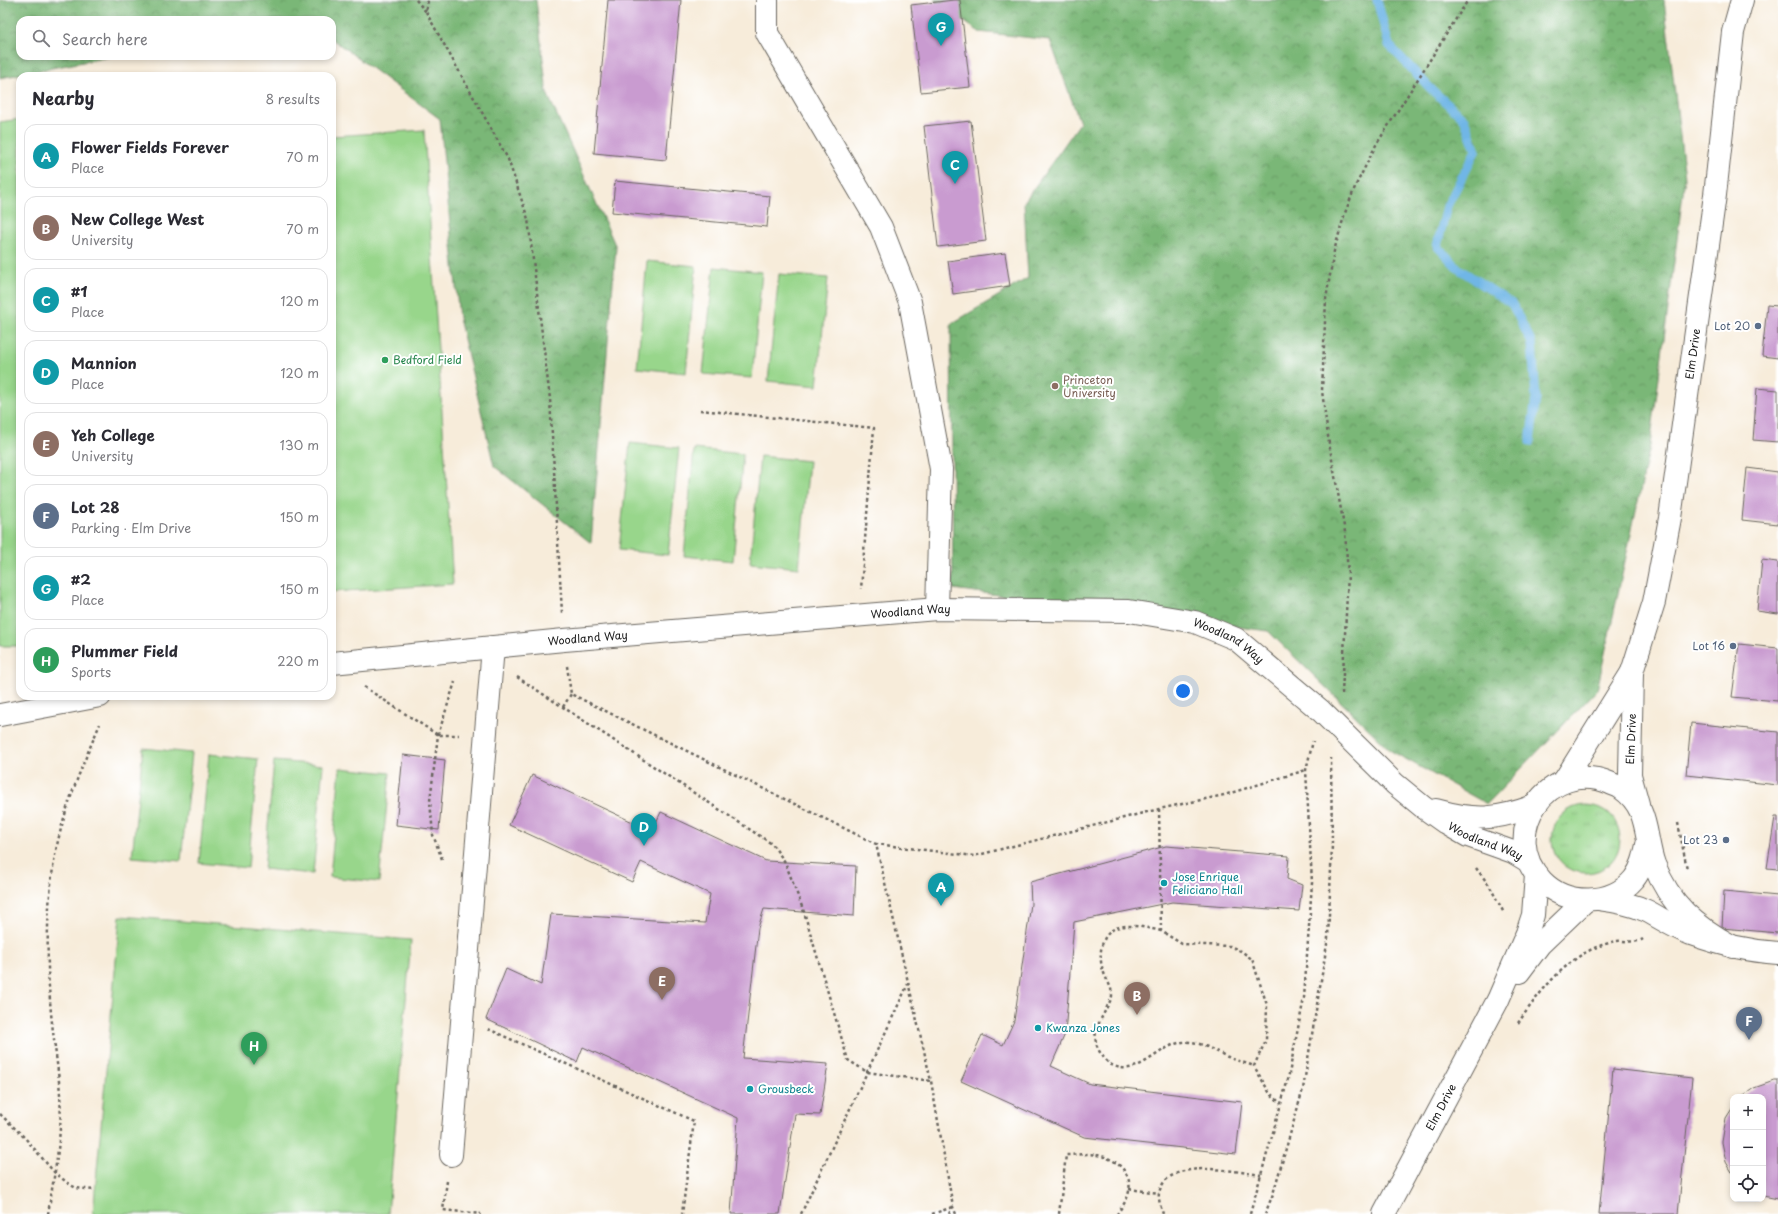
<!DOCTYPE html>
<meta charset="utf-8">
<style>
body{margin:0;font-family:"Playpen Sans",sans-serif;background:#f2f2f3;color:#2b2b33}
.controls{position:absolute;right:12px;bottom:12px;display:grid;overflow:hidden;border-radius:8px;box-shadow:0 2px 6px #0003}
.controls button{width:36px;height:36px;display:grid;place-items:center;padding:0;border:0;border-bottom:1px solid #e1e1e2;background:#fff;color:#2b2b33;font:20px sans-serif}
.you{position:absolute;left:1183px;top:691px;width:14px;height:14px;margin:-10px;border:3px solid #fff;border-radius:50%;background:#1a73e8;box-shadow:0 0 0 6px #1a73e833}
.badge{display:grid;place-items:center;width:26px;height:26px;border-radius:50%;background:#1f6fb2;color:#fff;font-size:13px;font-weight:700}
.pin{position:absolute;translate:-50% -33px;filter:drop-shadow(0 1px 2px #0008)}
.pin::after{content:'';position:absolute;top:21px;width:14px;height:12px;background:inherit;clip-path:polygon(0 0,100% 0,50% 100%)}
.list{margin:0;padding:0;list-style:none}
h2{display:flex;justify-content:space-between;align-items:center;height:52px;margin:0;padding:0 16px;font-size:17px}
h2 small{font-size:13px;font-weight:400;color:#7c7c81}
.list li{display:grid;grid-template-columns:26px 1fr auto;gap:12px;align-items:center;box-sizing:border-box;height:64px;margin:0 8px 8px;padding:0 8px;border:1px solid #e1e1e2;border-radius:12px}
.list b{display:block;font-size:15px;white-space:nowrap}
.list p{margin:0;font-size:13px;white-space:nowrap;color:#7c7c81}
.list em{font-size:13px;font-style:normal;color:#7c7c81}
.icon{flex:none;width:22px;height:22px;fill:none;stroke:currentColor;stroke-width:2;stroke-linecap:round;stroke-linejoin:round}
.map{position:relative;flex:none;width:1778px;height:1214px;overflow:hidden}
.search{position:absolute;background:#fff;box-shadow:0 2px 6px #0003;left:16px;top:16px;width:320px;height:44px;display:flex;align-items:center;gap:10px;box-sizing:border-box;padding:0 14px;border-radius:12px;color:#7c7c81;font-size:15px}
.panel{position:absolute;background:#fff;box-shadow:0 2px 6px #0003;left:16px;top:72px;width:320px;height:628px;border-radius:12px}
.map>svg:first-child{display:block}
.grass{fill:url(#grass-tufts);stroke:#5a7954}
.forest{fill:url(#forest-crowns);stroke:#4b6a4a}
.pitch{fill:#98d68b;stroke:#5a7954}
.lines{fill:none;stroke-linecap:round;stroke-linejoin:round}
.stream{stroke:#6fb6e6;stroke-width:9}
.building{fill:#c99bd0}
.minor-casing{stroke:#69655e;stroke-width:24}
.path{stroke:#69655e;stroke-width:2.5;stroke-dasharray:3 3;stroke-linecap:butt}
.minor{stroke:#fff;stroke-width:22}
.service-dot{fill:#5c6f8a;stroke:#fff;stroke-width:1.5}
.leisure-dot{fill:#2e9e5b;stroke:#fff;stroke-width:1.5}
.education-dot{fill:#8d6e63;stroke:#fff;stroke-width:1.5}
.culture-dot{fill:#0f9aa8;stroke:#fff;stroke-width:1.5}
.labels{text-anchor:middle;stroke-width:4;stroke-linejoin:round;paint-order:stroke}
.service-label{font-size:11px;fill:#4e5e75;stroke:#fff;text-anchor:end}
.street-label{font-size:11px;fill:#1c1c1c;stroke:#fff}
.leisure-label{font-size:11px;fill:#27864d;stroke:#fff;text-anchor:start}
.education-label{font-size:11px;fill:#785e54;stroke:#fff;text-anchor:start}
.culture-label{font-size:11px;fill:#0d838f;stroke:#fff;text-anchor:start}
</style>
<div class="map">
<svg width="1778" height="1214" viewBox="0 0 1778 1214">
<defs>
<pattern id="grass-tufts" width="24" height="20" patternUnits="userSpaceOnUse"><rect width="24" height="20" fill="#98d68b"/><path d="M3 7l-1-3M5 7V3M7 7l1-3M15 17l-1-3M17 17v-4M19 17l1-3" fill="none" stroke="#82b777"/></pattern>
<pattern id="forest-crowns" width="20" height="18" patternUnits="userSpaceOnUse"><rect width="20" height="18" fill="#7ab777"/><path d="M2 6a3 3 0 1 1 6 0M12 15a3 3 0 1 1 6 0" fill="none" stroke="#639461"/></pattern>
</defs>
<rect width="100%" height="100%" fill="#fff"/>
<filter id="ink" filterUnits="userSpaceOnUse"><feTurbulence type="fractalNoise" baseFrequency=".025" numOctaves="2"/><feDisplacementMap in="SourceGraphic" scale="8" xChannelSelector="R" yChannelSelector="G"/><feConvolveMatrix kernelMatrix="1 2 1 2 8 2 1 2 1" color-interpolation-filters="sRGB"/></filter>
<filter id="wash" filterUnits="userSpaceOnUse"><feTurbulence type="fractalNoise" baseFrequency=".012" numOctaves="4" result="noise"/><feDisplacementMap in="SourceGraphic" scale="16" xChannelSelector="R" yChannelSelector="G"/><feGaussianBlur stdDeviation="0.9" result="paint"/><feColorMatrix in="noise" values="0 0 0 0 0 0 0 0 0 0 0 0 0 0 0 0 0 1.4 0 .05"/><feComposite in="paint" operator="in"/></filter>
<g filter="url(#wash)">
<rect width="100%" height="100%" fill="#f7ecda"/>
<!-- grass -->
<path class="grass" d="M1552 839a34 34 0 1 1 68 0a34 34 0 1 1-68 0Z"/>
<!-- forest -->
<path class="forest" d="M0,0h536l11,93 69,154 -25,296 -97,-77 -35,-148 -19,-199 -108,-80v-19h-312v36h94l-114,22z
M934,0h730l21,178 -35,268 -53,244 -110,114 -96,-53 -123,-120 -315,-42 -2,-265 77,-46 -4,-76 56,-79 -30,-83 -71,-8z"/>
<!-- pitch -->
<path class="pitch" d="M20,119v527h-20v-524z
M424,130l29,454 -121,8v-456z
M647,261l49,5 -10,107 -49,-5z
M714,267l48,5 -10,106 -49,-4z
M779,274l49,4 -11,108 -49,-5z
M630,443l49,5 -11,107 -49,-5z
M694,449l49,5 -10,107 -49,-5z
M760,456l49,5 -10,107 -49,-5z
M143,748l49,5 -11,108 -49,-4z
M209,754l49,5 -10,109 -49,-5z
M274,761l49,4 -10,109 -49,-5z
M340,768l50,5 -11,109 -49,-5z
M120,916l291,24 -23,274h-295z"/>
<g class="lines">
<!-- stream -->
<path class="stream" d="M1377,0l12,45 43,45 32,29 12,31 -29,56 -10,40 22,23 53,35 20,39 4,55 -6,44"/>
</g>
<g id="blocks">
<!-- building -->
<path class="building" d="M608,0h73l-15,160 -72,-7z
M954,0h6l10,87 -49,5 -10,-87z
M971,121l15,120 -48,6 -14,-121z
M615,181l155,15 -3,31 -155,-15z
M1005,253l5,33 -57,8 -5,-33z
M1767,305l11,1v52l-16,-2z
M1757,388l21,2v52l-25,-2z
M1747,468l31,4v52l-36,-4z
M1762,560l16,2v52l-21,-3z
M1739,644l39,4v53l-46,-4z
M1691,723l87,9v53l-92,-10z
M403,755l42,5 -6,70 -43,-5z
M532,775l120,56 9,-19 105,49 90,5 -2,50 -90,-7 -6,19 -15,130 85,6 -8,51 -25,-1 -15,100h-49l7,-96 -155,-71 -6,15 -91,-43 20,-50 35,16 10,-71 154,9 5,-29 -69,-32 -9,20 -123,-57z
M1775,817h3v52l-11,-1z
M1166,846l123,10 -2,23 15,6 -3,26 -127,-9 -98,20 -9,112 -14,32 39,18 152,18 -6,52 -152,-17 -123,-56 21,-46 21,10 11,-24 17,-117 -1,-22z
M1724,891l54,5v37l-56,-5z
M1613,1069l79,9 -14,136h-79z
M1774,1081h4v118l-15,-3v-99h-22l13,-9z
M1733,1107v67l-7,-12 -4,-20 4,-24z"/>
</g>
</g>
<g filter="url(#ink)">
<use href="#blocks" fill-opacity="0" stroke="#69655e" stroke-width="1"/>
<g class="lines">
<defs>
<g id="minor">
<path d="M767,0v33l114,194 29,75 31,167 -4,140"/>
<path id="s1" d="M332,663l232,-23 373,-31 192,2 66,11 41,17 85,72 74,73 28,23 24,17 21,12 45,16 15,9"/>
<path d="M1632,672l-2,103 8,29"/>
<path d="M0,715l100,-19"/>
<path id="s2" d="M1564,781l68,-109 22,-70 16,-84 45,-323 18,-163 9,-32"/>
<path d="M1436,810c39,11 60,10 98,-4"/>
<path d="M1648,840c-3,14 -5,27 -14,39 -23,27 -68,27 -92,2 -46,-47 7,-124 68,-98 4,2 8,3 11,5 29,20 23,48 33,76 16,41 41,62 79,83"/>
<path d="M1599,899c17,2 33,5 48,12 15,8 28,17 44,23 28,10 57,17 87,19"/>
<path d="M1519,972l21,-28 46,-44"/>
<path d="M451,1155l42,-508"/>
<path id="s3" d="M1384,1214l114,-214 29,-67 6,-18 3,-40"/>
</g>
</defs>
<!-- minor casing -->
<use href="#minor" class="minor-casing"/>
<!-- path -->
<path class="path" d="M416,0l10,12 2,-12
M426,12l82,147 20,60 22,180 12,214
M700,410l174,18 -13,161
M567,666l4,28 305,150
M517,677l255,167 13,18 19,50 44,148 19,12 64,9
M364,687l74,48h21
M1342,694l6,-120 -3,-42 -16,-89 -7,-52 4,-92 8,-48 11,-38 10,-26 21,-42 92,-145
M563,707l8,-13
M1159,809l2,122 21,13 48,2 11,5 11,8 15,46 -1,35 -12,26 15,26 12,12
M1678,823l9,46
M442,859l-9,-24 -3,-34 8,-66 17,-53
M1476,868l13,17 15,28
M1161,931c-12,-3 -32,-8 -45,-3 -17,7 -18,31 -12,45 3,9 8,13 8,23 -1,4 -3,7 -5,11 -8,17 -18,28 -6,47 3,4 7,10 13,12 26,11 45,-21 69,-24 16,-2 31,9 45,15 9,4 18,6 26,9
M1518,1023c21,-30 47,-65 84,-78 4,-1 10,-3 14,-4 9,-1 20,3 27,-2
M488,1029l206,92 -12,93
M0,1114l25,24 29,34 15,12 7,4 19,2
M447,1181l-4,29 38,4
M1129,1189l30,4
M48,1214c6,-39 15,-80 12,-120 -2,-31 -8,-62 -10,-94 -4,-45 -3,-93 4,-139 8,-48 27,-93 46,-137
M801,1214l107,-230
M932,1214l21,-7
M949,1214l3,-7
M956,1214l-3,-7 -22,-126 -55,-237 98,12 185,-47 65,-14 82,-25
M1059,1214l7,-59c10,0 21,-2 31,0 19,3 38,19 31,40 -2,7 -7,13 -11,19
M1163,1214c-2,-6 -5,-15 -4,-21 8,-37 78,-21 102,-18
M1250,1214l38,-135 16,-81 8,-115 -6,-113 7,-29
M1265,1214l8,-20 30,-105 25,-151 4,-93 -1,-87"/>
<!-- minor -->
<use href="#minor" class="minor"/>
</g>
</g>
<!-- markers -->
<g class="service-dot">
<circle cx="1758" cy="326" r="4"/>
<circle cx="1733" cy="646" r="4"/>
<circle cx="1726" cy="840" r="4"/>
</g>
<circle class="leisure-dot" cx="385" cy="360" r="4"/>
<circle class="education-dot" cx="1055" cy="386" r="4"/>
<g class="culture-dot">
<circle cx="1164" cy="883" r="4"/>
<circle cx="1038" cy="1028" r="4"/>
<circle cx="750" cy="1089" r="4"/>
</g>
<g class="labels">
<!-- service labels -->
<g class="service-label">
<text x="1750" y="330">Lot 20</text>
<text x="1725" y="650">Lot 16</text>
<text x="1718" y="844">Lot 23</text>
</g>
<!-- street labels -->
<g class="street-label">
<text dy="4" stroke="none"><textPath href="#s2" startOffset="453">Elm Drive</textPath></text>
<text dy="4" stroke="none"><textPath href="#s1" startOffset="581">Woodland Way</textPath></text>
<text dy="4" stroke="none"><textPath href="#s1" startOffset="257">Woodland Way</textPath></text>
<text dy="4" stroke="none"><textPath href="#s1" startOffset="905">Woodland Way</textPath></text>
<text transform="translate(1631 739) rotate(-88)" y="4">Elm Drive</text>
<text dy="4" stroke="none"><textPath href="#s1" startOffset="1234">Woodland Way</textPath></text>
<text dy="4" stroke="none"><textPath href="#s3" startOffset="121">Elm Drive</textPath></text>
</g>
<!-- leisure labels -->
<g class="leisure-label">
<text x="393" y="364">Bedford Field</text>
</g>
<!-- education labels -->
<g class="education-label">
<text x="1063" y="384">Princeton<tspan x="1063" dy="13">University</tspan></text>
</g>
<!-- culture labels -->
<g class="culture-label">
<text x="1172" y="881">Jose Enrique<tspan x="1172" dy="13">Feliciano Hall</tspan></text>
<text x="1046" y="1032">Kwanza Jones</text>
<text x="758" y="1093">Grousbeck</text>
</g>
</g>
</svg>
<div class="controls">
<button>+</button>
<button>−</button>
<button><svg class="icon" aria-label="locate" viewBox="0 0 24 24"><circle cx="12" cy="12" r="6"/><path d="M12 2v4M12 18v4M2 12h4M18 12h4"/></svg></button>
</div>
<div class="you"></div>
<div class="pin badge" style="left:941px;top:906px;background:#0f9aa8">A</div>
<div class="pin badge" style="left:1137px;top:1015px;background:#8d6e63">B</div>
<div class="pin badge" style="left:955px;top:184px;background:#0f9aa8">C</div>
<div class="pin badge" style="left:644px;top:846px;background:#0f9aa8">D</div>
<div class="pin badge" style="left:662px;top:1000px;background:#8d6e63">E</div>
<div class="pin badge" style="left:1749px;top:1040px;background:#5c6f8a">F</div>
<div class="pin badge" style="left:941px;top:46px;background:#0f9aa8">G</div>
<div class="pin badge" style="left:254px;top:1065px;background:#2e9e5b">H</div>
<div class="search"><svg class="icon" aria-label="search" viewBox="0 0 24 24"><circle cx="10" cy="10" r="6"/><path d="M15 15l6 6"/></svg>Search here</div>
<section class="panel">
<h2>Nearby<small>8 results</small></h2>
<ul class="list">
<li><span class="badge" style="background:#0f9aa8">A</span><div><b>Flower Fields Forever</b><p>Place</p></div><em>70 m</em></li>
<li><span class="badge" style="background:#8d6e63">B</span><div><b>New College West</b><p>University</p></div><em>70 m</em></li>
<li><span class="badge" style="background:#0f9aa8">C</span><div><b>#1</b><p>Place</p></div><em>120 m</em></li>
<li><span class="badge" style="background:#0f9aa8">D</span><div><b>Mannion</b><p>Place</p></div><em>120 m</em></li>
<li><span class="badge" style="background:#8d6e63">E</span><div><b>Yeh College</b><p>University</p></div><em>130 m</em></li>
<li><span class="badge" style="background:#5c6f8a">F</span><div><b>Lot 28</b><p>Parking · Elm Drive</p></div><em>150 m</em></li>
<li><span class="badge" style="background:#0f9aa8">G</span><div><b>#2</b><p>Place</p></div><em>150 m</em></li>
<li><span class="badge" style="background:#2e9e5b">H</span><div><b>Plummer Field</b><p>Sports</p></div><em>220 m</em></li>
</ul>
</section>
</div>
